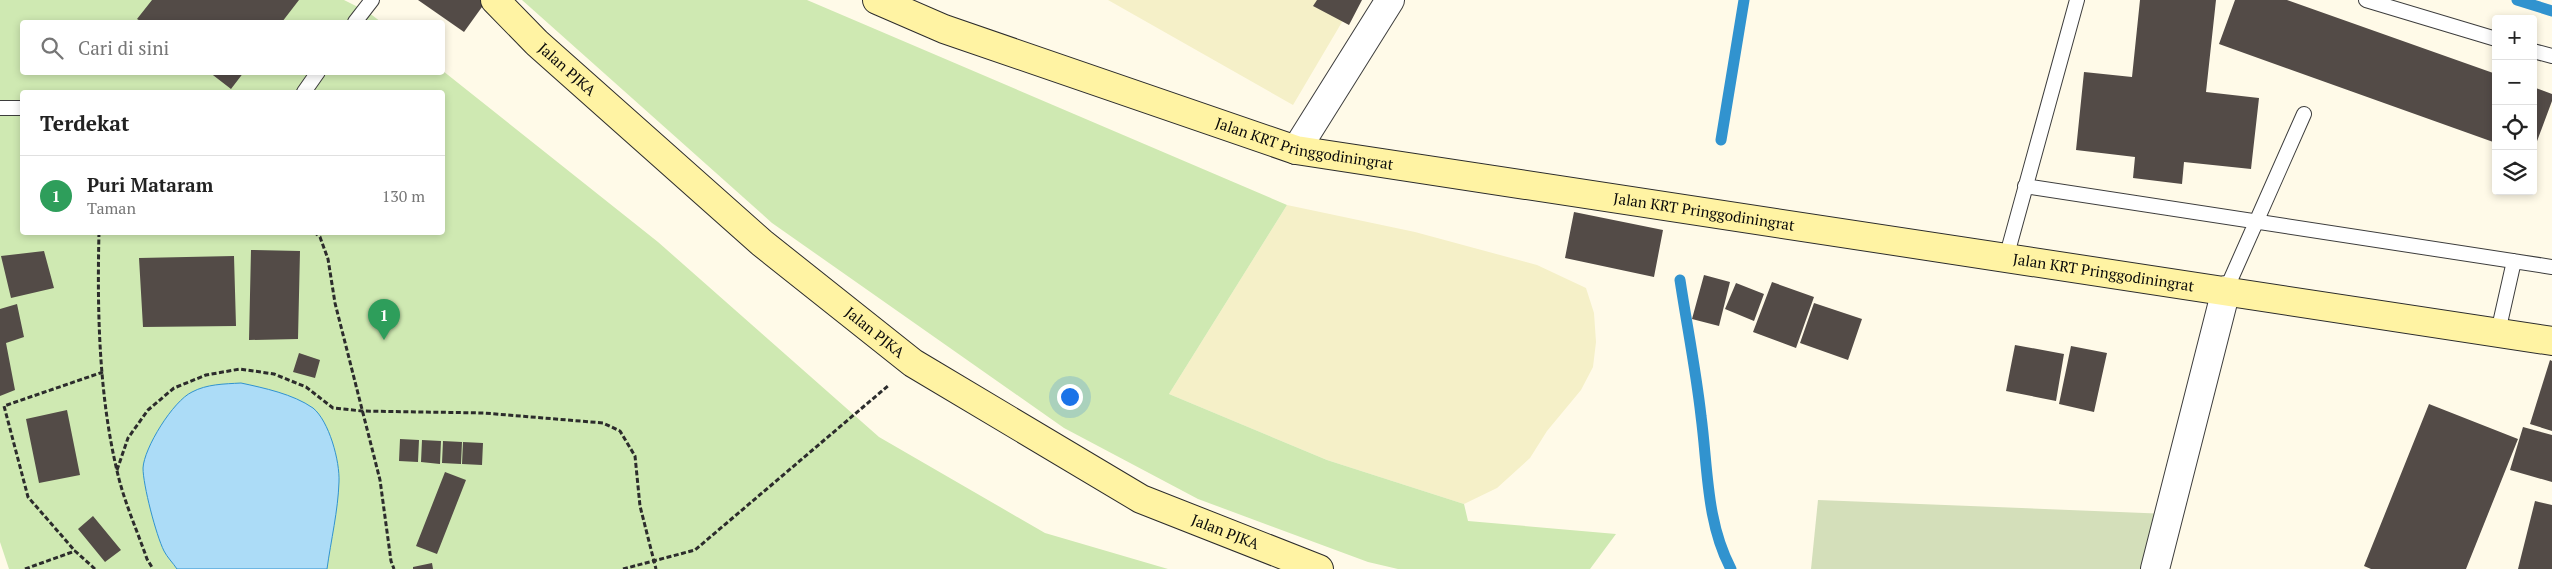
<!DOCTYPE html>
<html lang="id">
<meta charset="utf-8">
<style>
body{margin:0;font-family:"PT Serif",serif;background:#f6f6f6;color:#222}
.controls{position:absolute;right:15px;top:15px;display:grid;overflow:hidden;border-radius:5px;box-shadow:0 2px 8px #0003}
.controls button{width:45px;height:45px;display:grid;place-items:center;padding:0;border:0;border-bottom:1px solid #e0e0e0;background:#fff;color:#222;font:25px sans-serif}
.you{position:absolute;left:1069px;top:396px;width:18px;height:18px;margin:-12px;border:4px solid #fff;border-radius:50%;background:#1a73e8;box-shadow:0 0 0 8px #1a73e833}
.badge{display:grid;place-items:center;width:32px;height:32px;border-radius:50%;background:#ea580c;color:#fff;font-size:16px;font-weight:700}
.pin{position:absolute;translate:-50% -41px;filter:drop-shadow(0 1px 2px #0008)}
.pin::after{content:'';position:absolute;top:26px;width:18px;height:15px;background:inherit;clip-path:polygon(0 0,100% 0,50% 100%)}
.list{margin:0;padding:0;list-style:none}
h2{display:flex;justify-content:space-between;align-items:center;height:65px;margin:0;padding:0 20px;font-size:21px}
h2 small{font-size:16px;font-weight:400;color:#767676}
.list li{display:grid;grid-template-columns:32px 1fr auto;gap:15px;align-items:center;box-sizing:border-box;height:80px;padding:0 20px;border-top:1px solid #e0e0e0}
.list b{display:block;font-size:19px;white-space:nowrap}
.list p{margin:0;font-size:16px;white-space:nowrap;color:#767676}
.list em{font-size:16px;font-style:normal;color:#767676}
.icon{flex:none;width:28px;height:28px;fill:none;stroke:currentColor;stroke-width:2;stroke-linecap:round;stroke-linejoin:round}
.map{position:relative;flex:none;width:2552px;height:569px;overflow:hidden}
.search{position:absolute;background:#fff;box-shadow:0 2px 8px #0003;left:20px;top:20px;width:425px;height:55px;display:flex;align-items:center;gap:12px;box-sizing:border-box;padding:0 18px;border-radius:5px;color:#767676;font-size:19px}
.panel{position:absolute;background:#fff;box-shadow:0 2px 8px #0003;left:20px;top:90px;width:425px;height:145px;border-radius:5px}
.map>svg:first-child{display:block}
.farmland{fill:#f5f0c8}
.green{fill:#cfe9b2;fill-rule:evenodd}
.cemetery{fill:#d4dfba}
.water{fill:#acdcf7;stroke:#3193cf}
.lines{fill:none;stroke-linecap:round;stroke-linejoin:round}
.stream{stroke:#3193cf;stroke-width:11}
.building{fill:#534b47}
.service-casing{stroke:#3d3d3d;stroke-width:16}
.minor-casing{stroke:#3d3d3d;stroke-width:30}
.secondary-casing{stroke:#2c2c2c;stroke-width:30}
.path{stroke:#2c2c2c;stroke-width:3;stroke-dasharray:5 2.5;stroke-linecap:butt}
.service{stroke:#fff;stroke-width:14}
.minor{stroke:#fff;stroke-width:28}
.secondary{stroke:#fff3a3;stroke-width:28}
.labels{text-anchor:middle;stroke-width:5;stroke-linejoin:round;paint-order:stroke}
.street-label{font-size:15px;fill:#0a0a0a;stroke:#fff}
</style>
<div class="map">
<svg width="2552" height="569" viewBox="0 0 2552 569">
<rect width="100%" height="100%" fill="#fffae8"/>
<!-- farmland -->
<path class="farmland" d="M1108,0h247l-62,105z
M1287,205l128,27 122,33 49,23 8,25 2,29 -3,25 -12,23 -34,41 -17,27 -33,30 -33,16 -137,-44 -158,-66z"/>
<!-- green -->
<path class="green" d="M0,0h344l24,12 13,10h-359v50l421,-1 215,171 221,195 166,96 123,36h-1159l-9,-27zM22,92h420v140h-420z
M522,0h285l480,205 -118,189 158,66 137,44 4,17 148,13 -26,35h-192l-30,-7 -170,-63 -134,-71 -292,-205z"/>
<!-- cemetery -->
<path class="cemetery" d="M1818,500l351,14 -14,55h-344z"/>
<!-- water -->
<path class="water" d="M241,383c23,5 52,11 72,25 16,13 27,53 26,74 -1,29 -8,58 -12,87h-150c-4,-6 -10,-12 -13,-18 -8,-16 -21,-66 -21,-83 1,-20 30,-67 49,-76 15,-8 32,-8 49,-9z"/>
<g class="lines">
<!-- stream -->
<path class="stream" d="M2517,0l35,11
M1721,140l23,-140
M1680,280c7,46 16,91 21,136 7,52 5,106 30,153"/>
</g>
<!-- building -->
<path class="building" d="M152,0h147l-17,22h-140l-5,-3z
M418,0h69l-23,32z
M1317,0h45l-13,25 -36,-19z
M2140,0h76l-10,92 53,6 -8,71 -67,-7 -2,22 -49,-6 2,-21 -59,-7 8,-78 48,5z
M2235,0h52l209,74v69l-277,-99z
M209,72h35l-13,17z
M2533,87l19,7v7l-19,51z
M1574,212l89,18 -9,47 -89,-19z
M251,250l49,1 -2,88 -49,1z
M44,251l10,37 -43,10 -10,-42z
M234,256l2,70 -93,1 -4,-69z
M1704,275l26,7 -11,44 -27,-7z
M1772,282l42,15 -18,51 -43,-16z
M1736,283l28,11 -10,27 -29,-12z
M1814,303l48,16 -14,41 -48,-17z
M17,304l7,33 -18,6 9,47 -15,6v-87z
M2015,345l49,9 -8,47 -50,-10z
M2071,346l36,7 -13,59 -35,-8z
M299,353l21,7 -5,18 -22,-6z
M2550,360l2,1v70l-22,-7z
M2429,404l89,35 -52,130h-95l-7,-3z
M67,410l13,65 -41,8 -13,-64z
M2523,427l29,8v47l-42,-12z
M400,439l19,1 -1,22 -19,-1z
M422,440l19,1 -1,23 -19,-2z
M443,441l19,1 -1,22 -19,-1z
M463,442l20,1 -1,22 -20,-1z
M445,472l21,8 -29,74 -21,-8z
M2535,501l17,4v64h-34z
M93,516l28,34 -16,12 -27,-33z
M432,563l1,6h-20v-2z"/>
<g class="lines">
<defs>
<path id="service" d="M2366,0l130,39
M355,22l17,-22
M2533,51l19,5
M304,92l14,-20
M0,108h22
M2025,186l527,81
M2006,258l71,-258
M2226,290l78,-176
M2498,332l16,-71"/>
<path id="minor" d="M1296,150l94,-150
M2155,569l71,-279"/>
<g id="secondary">
<path id="s1" d="M495,0l42,43 225,200 151,120 228,136 178,70"/>
<path id="s2" d="M877,0l67,29 352,121 1256,191"/>
</g>
</defs>
<!-- service casing -->
<use href="#service" class="service-casing"/>
<!-- minor casing -->
<use href="#minor" class="minor-casing"/>
<!-- secondary casing -->
<use href="#secondary" class="secondary-casing"/>
<!-- path -->
<path class="path" d="M99,232c-2,82 0,168 20,247 7,27 19,54 28,80l6,10
M314,232l6,5 8,22 7,44 45,177 11,81 3,8
M117,470l11,-32 20,-28 26,-22 32,-13 34,-6 34,5 32,13 27,21 29,3 122,2 119,10 17,8 15,25 5,50 16,63
M25,569l50,-18
M95,569l-20,-18 -47,-54 -24,-91 99,-34
M623,569l72,-19 194,-165"/>
<!-- service -->
<use href="#service" class="service"/>
<!-- minor -->
<use href="#minor" class="minor"/>
<!-- secondary -->
<use href="#secondary" class="secondary"/>
</g>
<g class="labels">
<!-- street labels -->
<g class="street-label">
<text dy="5" stroke="none"><textPath href="#s1" startOffset="100">Jalan PJKA</textPath></text>
<text dy="5" stroke="none"><textPath href="#s2" startOffset="452">Jalan KRT Pringgodiningrat</textPath></text>
<text dy="5" stroke="none"><textPath href="#s2" startOffset="858">Jalan KRT Pringgodiningrat</textPath></text>
<text dy="5" stroke="none"><textPath href="#s2" startOffset="1262">Jalan KRT Pringgodiningrat</textPath></text>
<text dy="5" stroke="none"><textPath href="#s1" startOffset="505">Jalan PJKA</textPath></text>
<text dy="5" stroke="none"><textPath href="#s1" startOffset="910">Jalan PJKA</textPath></text>
</g>
</g>
</svg>
<div class="controls">
<button>+</button>
<button>−</button>
<button><svg class="icon" aria-label="locate" viewBox="0 0 24 24"><circle cx="12" cy="12" r="6"/><path d="M12 2v4M12 18v4M2 12h4M18 12h4"/></svg></button>
<button><svg class="icon" aria-label="layers" viewBox="0 0 24 24"><path d="M12 4l9 5-9 5-9-5zM3 14l9 5 9-5"/></svg></button>
</div>
<div class="you"></div>
<div class="pin badge" style="left:384px;top:340px;background:#2e9e5b">1</div>
<div class="search"><svg class="icon" aria-label="search" viewBox="0 0 24 24"><circle cx="10" cy="10" r="6"/><path d="M15 15l6 6"/></svg>Cari di sini</div>
<section class="panel">
<h2>Terdekat<small></small></h2>
<ul class="list">
<li><span class="badge" style="background:#2e9e5b">1</span><div><b>Puri Mataram</b><p>Taman</p></div><em>130 m</em></li>
</ul>
</section>
</div>
